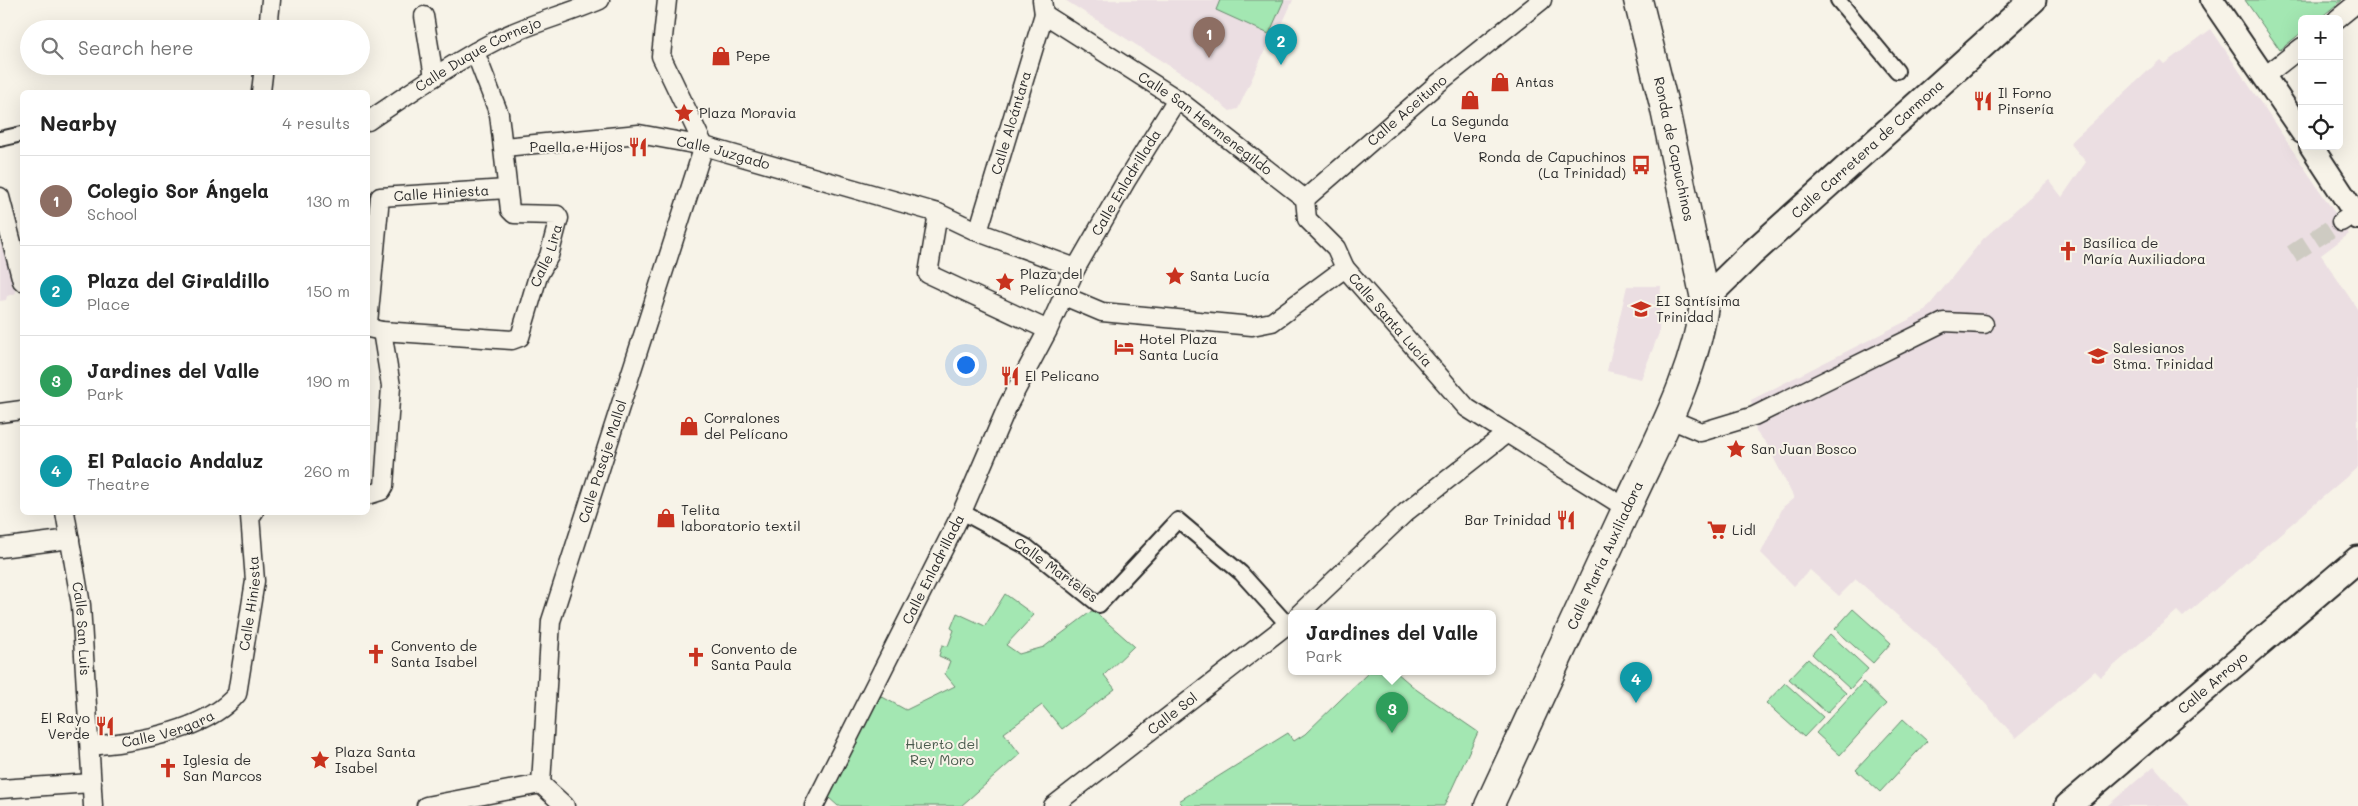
<!DOCTYPE html>
<meta charset="utf-8">
<style>
body{margin:0;font-family:Mali,sans-serif;background:#f6f6f6;color:#222}
.controls{position:absolute;right:15px;top:15px;display:grid;overflow:hidden;border-radius:8px;box-shadow:0 5px 20px #0002}
.controls button{width:45px;height:45px;display:grid;place-items:center;padding:0;border:0;border-bottom:1px solid #e0e0e0;background:#fff;color:#222;font:25px sans-serif}
.you{position:absolute;left:965px;top:364px;width:18px;height:18px;margin:-12px;border:4px solid #fff;border-radius:50%;background:#1a73e8;box-shadow:0 0 0 8px #1a73e833}
.badge{display:grid;place-items:center;width:32px;height:32px;border-radius:50%;background:#0b8043;color:#fff;font-size:16px;font-weight:700}
.pin{position:absolute;translate:-50% -41px;filter:drop-shadow(0 1px 2px #0008)}
.pin::after{content:'';position:absolute;top:26px;width:18px;height:15px;background:inherit;clip-path:polygon(0 0,100% 0,50% 100%)}
.popup{position:absolute;left:1288px;top:610px;width:208px;height:65px;box-sizing:border-box;display:grid;place-content:center;border-radius:8px;background:#fff;filter:drop-shadow(0 1px 4px #0005);font-size:16px;white-space:nowrap;color:#767676}
.popup b{font-size:19px;color:#222}
.popup::after{content:'';position:absolute;left:50%;top:100%;margin-left:-10px;border:10px solid transparent;border-top-color:#fff}
.list{margin:0;padding:0;list-style:none}
h2{display:flex;justify-content:space-between;align-items:center;height:65px;margin:0;padding:0 20px;font-size:21px}
h2 small{font-size:16px;font-weight:400;color:#767676}
.list li{display:grid;grid-template-columns:32px 1fr auto;gap:15px;align-items:center;box-sizing:border-box;height:90px;padding:0 20px;border-top:1px solid #e0e0e0}
.list b{display:block;font-size:19px;white-space:nowrap}
.list p{margin:0;font-size:16px;white-space:nowrap;color:#767676}
.list em{font-size:16px;font-style:normal;color:#767676}
.icon{flex:none;width:28px;height:28px;fill:none;stroke:currentColor;stroke-width:2;stroke-linecap:round;stroke-linejoin:round}
.map{position:relative;flex:none;width:2358px;height:806px;overflow:hidden}
.search{position:absolute;background:#fff;box-shadow:0 5px 20px #0002;left:20px;top:20px;width:350px;height:55px;display:flex;align-items:center;gap:12px;box-sizing:border-box;padding:0 18px;border-radius:28px;color:#767676;font-size:19px}
.panel{position:absolute;background:#fff;box-shadow:0 5px 20px #0002;left:20px;top:90px;width:350px;height:425px;border-radius:8px}
.map>svg:first-child{display:block}
.built{fill:#ebdee2}
.green{fill:#a3e7b2;stroke:#67896e}
.lines{fill:none;stroke-linecap:round;stroke-linejoin:round}
.minor-tunnel{stroke:#cecbc2;stroke-width:18;stroke-dasharray:18 9;stroke-linecap:butt}
.pedestrian-casing{stroke:#2b2b2b;stroke-width:18}
.minor-casing{stroke:#2b2b2b;stroke-width:21}
.tertiary-casing{stroke:#2b2b2b;stroke-width:26}
.secondary-casing{stroke:#2b2b2b;stroke-width:29}
.primary-casing{stroke:#2b2b2b;stroke-width:31}
.pedestrian{stroke:#f7f3e8;stroke-width:14}
.minor{stroke:#f7f3e8;stroke-width:18}
.tertiary{stroke:#f7f3e8;stroke-width:22}
.secondary{stroke:#f7f3e8;stroke-width:25}
.primary{stroke:#f7f3e8;stroke-width:28}
.labels{text-anchor:middle;stroke-width:4;stroke-linejoin:round;paint-order:stroke}
.street-label{font-size:14px;fill:#2b2b2b;stroke:#f7f3e8}
.poi-label{font-size:14px;fill:#2b2b2b;stroke:#f7f3e8;text-anchor:start}
.park-label{font-size:14px;fill:#495a4d;stroke:#f7f3e8}
</style>
<div class="map">
<svg width="2358" height="806" viewBox="0 0 2358 806">
<rect width="100%" height="100%" fill="#f7f3e8"/>
<filter id="ink" filterUnits="userSpaceOnUse"><feTurbulence type="fractalNoise" baseFrequency=".02" numOctaves="2"/><feDisplacementMap in="SourceGraphic" scale="10" xChannelSelector="R" yChannelSelector="G"/><feConvolveMatrix kernelMatrix="1 2 1 2 8 2 1 2 1" color-interpolation-filters="sRGB"/></filter>
<g filter="url(#ink)">
<!-- built -->
<path class="built" d="M1065,0h228l-17,38 -5,-1 -33,72 -8,2 -43,-34z
M2211,29l138,205 -28,21 37,55v157l-175,150 -6,-6 -76,66 -6,-6 -79,67 -76,-85 -84,-74 -17,17 -29,-26 -16,16 -33,-33 22,-46 11,-9 -28,-55 -10,-11 -5,-32 173,-88 59,-73 66,-59 13,17 24,-35 -16,-19 90,-83 4,4z
M0,241l16,52 -9,3 -1,4 -6,1z
M1627,286h34l-2,47 -18,46 -34,-8z
M2154,766l35,40h-82z"/>
<!-- green -->
<path class="green" d="M1220,0h64l-15,34 -53,-24z
M2245,0h97l-23,19h-17v13l-22,18z
M1005,594l29,21 -28,30 13,9 25,-7 49,-37 41,36 -30,29 11,14 -53,40 -20,-24 -38,28 16,21 -59,52h-123l-10,-9 49,-103 29,16 49,-24 -10,-12 5,-13 -11,-5 3,-11 6,1 6,-16 -3,-2 6,-15 28,13z
M1853,609l38,34 -18,20 -38,-34z
M1830,634l38,35 -18,20 -38,-35z
M1808,659l38,34 -19,20 -38,-34z
M1369,672h27l21,18 61,42 -34,74h-260l-5,-5 109,-68 6,8 11,-7z
M1863,682l23,22 -46,51 -24,-22z
M1785,683l38,34 -19,20 -38,-34z
M1903,719l24,22 -47,51 -24,-22z"/>
<g class="lines">
<!-- minor-tunnel -->
<path class="minor-tunnel" d="M2292,254l49,-32"/>
<defs>
<path id="pedestrian" d="M1838,0l59,71
M0,139l22,-5
M962,512l65,35 72,58 79,-85 63,53 47,52"/>
<g id="minor">
<path id="s1" d="M1042,0l2,14 133,85 128,100 2,20 29,29 9,20"/>
<path d="M424,16l10,61"/>
<path d="M2337,19l21,-17"/>
<path d="M268,29l3,-29"/>
<path d="M2265,76l37,-29"/>
<path d="M261,92l3,-26"/>
<path id="s2" d="M368,121c42,-28 84,-58 129,-81 33,-17 69,-25 103,-40"/>
<path id="s3" d="M504,147l135,-13 65,12 234,67"/>
<path d="M0,197l22,84"/>
<path id="s4" d="M1305,199l131,-114 106,-85"/>
<path d="M2341,222l14,-9"/>
<path id="s5" d="M978,232l66,-218"/>
<path id="s6" d="M1076,268l50,-87 51,-82"/>
<path id="s7" d="M1064,296l38,16 150,14 20,-4 73,-54 122,140 159,100"/>
<path id="s8" d="M368,323l12,-126 127,-8"/>
<path id="s9" d="M368,328l14,3 130,9 8,-3 18,-61 11,-20 10,-38 -2,-3 -43,-1 -4,-4 -11,-96 -24,-62"/>
<path d="M0,413l22,-3"/>
<path d="M1670,419l31,13 53,-16 190,-94 40,2"/>
<path d="M368,495l13,-4 3,-5 7,-100 -9,-55"/>
<path id="s10" d="M65,512l16,93 12,201"/>
<path d="M0,548l70,-9"/>
<path d="M1299,614l107,-102 101,-79"/>
<path id="s11" d="M90,746c46,-4 116,-15 147,-52l18,-113 -5,-65 4,-4"/>
<path id="s12" d="M541,784l10,-163 153,-475 -43,-90 6,-56"/>
<path d="M0,789l92,-6"/>
<path d="M426,806l115,-22 24,22"/>
<path id="s13" d="M814,806l148,-294 46,-107 40,-75 28,-62 -98,-36 -40,-19 -10,61 120,56"/>
<path id="s14" d="M1053,806l239,-185"/>
</g>
<path id="tertiary" d="M2212,0l90,132
M2311,146l47,72"/>
<g id="secondary">
<path id="s15" d="M1705,299l46,-45 282,-254"/>
<path id="s16" d="M2068,806l290,-247"/>
</g>
<g id="primary">
<path id="s17" d="M1489,806c45,-97 90,-195 135,-292 32,-71 71,-137 81,-215l-41,-194 -26,-105"/>
</g>
</defs>
<!-- pedestrian casing -->
<use href="#pedestrian" class="pedestrian-casing"/>
<!-- minor casing -->
<use href="#minor" class="minor-casing"/>
<!-- tertiary casing -->
<use href="#tertiary" class="tertiary-casing"/>
<!-- secondary casing -->
<use href="#secondary" class="secondary-casing"/>
<!-- primary casing -->
<use href="#primary" class="primary-casing"/>
<!-- pedestrian -->
<use href="#pedestrian" class="pedestrian"/>
<!-- minor -->
<use href="#minor" class="minor"/>
<!-- tertiary -->
<use href="#tertiary" class="tertiary"/>
<!-- secondary -->
<use href="#secondary" class="secondary"/>
<!-- primary -->
<use href="#primary" class="primary"/>
</g>
</g>
<!-- icons -->
<defs>
<symbol id="shop-bare" viewBox="-9 -9 18 18"><path d="M-5-2.5h2.3a2.7 3.5 0 0 1 5.4 0H5L5.5 6h-11ZM-1.5-2.5h3a1.5 2.3 0 0 0-3 0Z" fill="#c8321e" stroke="#f7f3e8" stroke-width="2.5" paint-order="stroke"/></symbol>
<symbol id="restaurant-bare" viewBox="-9 -9 18 18"><path d="M-5-6h1v4h1v-4h1v4h1v-4h1v5L-1.5 .5V6h-2V.5L-5-1ZM5-6V6H3V1.5H1.5Q1.5-4 5-6Z" fill="#c8321e" stroke="#f7f3e8" stroke-width="2.5" paint-order="stroke"/></symbol>
<symbol id="sight-bare" viewBox="-9 -9 18 18"><path d="M0-6L1.8-2.2L6-1.7L2.9 1.2L3.7 5.4L0 3.3L-3.7 5.4L-2.9 1.2L-6-1.7L-1.8-2.2Z" fill="#c8321e" stroke="#f7f3e8" stroke-width="2.5" paint-order="stroke"/></symbol>
<symbol id="bus-bare" viewBox="-9 -9 18 18"><path d="M-5-6H5V4H4V6H2V4H-2V6H-4V4H-5ZM-3.5-4V0h7V-4ZM-3.5 1.2v1.5H-2V1.2ZM2 1.2v1.5H3.5V1.2Z" fill="#c8321e" stroke="#f7f3e8" stroke-width="2.5" paint-order="stroke"/></symbol>
<symbol id="church-bare" viewBox="-9 -9 18 18"><path d="M-1.2-6h2.4v3.5h3.3v2.4h-3.3V6h-2.4V-.1h-3.3v-2.4h3.3Z" fill="#c8321e" stroke="#f7f3e8" stroke-width="2.5" paint-order="stroke"/></symbol>
<symbol id="school-bare" viewBox="-9 -9 18 18"><path d="M0-5L7-2L0 1L-7-2ZM-4 1L0 2.5L4 1V4Q0 6-4 4Z" fill="#c8321e" stroke="#f7f3e8" stroke-width="2.5" paint-order="stroke"/></symbol>
<symbol id="hotel-bare" viewBox="-9 -9 18 18"><path d="M-6-4.5h1.5V1H6V5H4.5V3h-9V5H-6ZM-4 0a1.8 1.8 0 1 1 3.6 0ZM.5 0V-2.5h3Q6-2.5 6 0Z" fill="#c8321e" stroke="#f7f3e8" stroke-width="2.5" paint-order="stroke"/></symbol>
<symbol id="supermarket-bare" viewBox="-9 -9 18 18"><path d="M-6-5.5h2.5l.6 2H6L4.5 2H-2.5L-4.4-4H-6ZM-1.5 3.2a1.3 1.3 0 1 0 .1 0ZM3 3.2a1.3 1.3 0 1 0 .1 0Z" fill="#c8321e" stroke="#f7f3e8" stroke-width="2.5" paint-order="stroke"/></symbol>
</defs>
<g fill-rule="evenodd">
<use href="#shop-bare" x="707" y="42" width="28" height="28"/>
<use href="#shop-bare" x="1486" y="68" width="28" height="28"/>
<use href="#shop-bare" x="1456" y="86" width="28" height="28"/>
<use href="#restaurant-bare" x="1969" y="87" width="28" height="28"/>
<use href="#sight-bare" x="670" y="99" width="28" height="28"/>
<use href="#restaurant-bare" x="624" y="133" width="28" height="28"/>
<use href="#bus-bare" x="1627" y="151" width="28" height="28"/>
<use href="#church-bare" x="2054" y="237" width="28" height="28"/>
<use href="#sight-bare" x="1161" y="262" width="28" height="28"/>
<use href="#sight-bare" x="991" y="268" width="28" height="28"/>
<use href="#school-bare" x="1627" y="295" width="28" height="28"/>
<use href="#hotel-bare" x="1110" y="333" width="28" height="28"/>
<use href="#school-bare" x="2084" y="342" width="28" height="28"/>
<use href="#restaurant-bare" x="996" y="362" width="28" height="28"/>
<use href="#shop-bare" x="675" y="412" width="28" height="28"/>
<use href="#sight-bare" x="1722" y="435" width="28" height="28"/>
<use href="#shop-bare" x="652" y="504" width="28" height="28"/>
<use href="#restaurant-bare" x="1552" y="506" width="28" height="28"/>
<use href="#supermarket-bare" x="1703" y="516" width="28" height="28"/>
<use href="#church-bare" x="362" y="640" width="28" height="28"/>
<use href="#church-bare" x="682" y="643" width="28" height="28"/>
<use href="#restaurant-bare" x="91" y="712" width="28" height="28"/>
<use href="#sight-bare" x="306" y="746" width="28" height="28"/>
<use href="#church-bare" x="154" y="754" width="28" height="28"/>
</g>
<g class="labels">
<!-- street labels -->
<g class="street-label">
<text dy="5" stroke="none"><textPath href="#s2" startOffset="129">Calle Duque Cornejo</textPath></text>
<text dy="5" stroke="none"><textPath href="#s4" startOffset="135">Calle Aceituno</textPath></text>
<text dy="5" stroke="none"><textPath href="#s5" startOffset="114">Calle Alcántara</textPath></text>
<text dy="5" stroke="none"><textPath href="#s1" startOffset="209">Calle San Hermenegildo</textPath></text>
<text transform="translate(1674 149) rotate(78)" y="5">Ronda de Capuchinos</text>
<text dy="5" stroke="none"><textPath href="#s15" startOffset="221">Calle Carretera de Carmona</textPath></text>
<text dy="5" stroke="none"><textPath href="#s3" startOffset="222">Calle Juzgado</textPath></text>
<text dy="5" stroke="none"><textPath href="#s6" startOffset="99">Calle Enladrillada</textPath></text>
<text dy="5" stroke="none"><textPath href="#s8" startOffset="188">Calle Hiniesta</textPath></text>
<text dy="5" stroke="none"><textPath href="#s9" startOffset="239">Calle Lira</textPath></text>
<text dy="5" stroke="none"><textPath href="#s7" startOffset="372">Calle Santa Lucía</textPath></text>
<text dy="5" stroke="none"><textPath href="#s12" startOffset="331">Calle Pasaje Mallol</textPath></text>
<text dy="5" stroke="none"><textPath href="#s17" startOffset="276">Calle María Auxiliadora</textPath></text>
<text dy="5" stroke="none"><textPath href="#s13" startOffset="265">Calle Enladrillada</textPath></text>
<text transform="translate(1056 570) rotate(36)" y="5">Calle Marteles</text>
<text dy="5" stroke="none"><textPath href="#s11" startOffset="251">Calle Hiniesta</textPath></text>
<text dy="5" stroke="none"><textPath href="#s10" startOffset="118">Calle San Luis</textPath></text>
<text dy="5" stroke="none"><textPath href="#s16" startOffset="190">Calle Arroyo</textPath></text>
<text dy="5" stroke="none"><textPath href="#s14" startOffset="151">Calle Sol</textPath></text>
<text dy="5" stroke="none"><textPath href="#s11" startOffset="80">Calle Vergara</textPath></text>
</g>
<!-- poi labels -->
<g class="poi-label">
<text x="736" y="61">Pepe</text>
<text x="1515" y="87">Antas</text>
<text x="1998" y="98">Il Forno<tspan x="1998" dy="16">Pinsería</tspan></text>
<text x="699" y="118">Plaza Moravia</text>
<text x="1470" y="126" text-anchor="middle">La Segunda<tspan x="1470" dy="16">Vera</tspan></text>
<text x="623" y="152" text-anchor="end">Paella e Hijos</text>
<text x="1626" y="162" text-anchor="end">Ronda de Capuchinos<tspan x="1626" dy="16">(La Trinidad)</tspan></text>
<text x="2083" y="248">Basílica de<tspan x="2083" dy="16">María Auxiliadora</tspan></text>
<text x="1020" y="279">Plaza del<tspan x="1020" dy="16">Pelícano</tspan></text>
<text x="1190" y="281">Santa Lucía</text>
<text x="1656" y="306">EI Santísima<tspan x="1656" dy="16">Trinidad</tspan></text>
<text x="1139" y="344">Hotel Plaza<tspan x="1139" dy="16">Santa Lucía</tspan></text>
<text x="2113" y="353">Salesianos<tspan x="2113" dy="16">Stma. Trinidad</tspan></text>
<text x="1025" y="381">El Pelicano</text>
<text x="704" y="423">Corralones<tspan x="704" dy="16">del Pelícano</tspan></text>
<text x="1751" y="454">San Juan Bosco</text>
<text x="681" y="515">Telita<tspan x="681" dy="16">laboratorio textil</tspan></text>
<text x="1551" y="525" text-anchor="end">Bar Trinidad</text>
<text x="1732" y="535">Lidl</text>
<text x="391" y="651">Convento de<tspan x="391" dy="16">Santa Isabel</tspan></text>
<text x="711" y="654">Convento de<tspan x="711" dy="16">Santa Paula</tspan></text>
<text x="90" y="723" text-anchor="end">El Rayo<tspan x="90" dy="16">Verde</tspan></text>
<text x="335" y="757">Plaza Santa<tspan x="335" dy="16">Isabel</tspan></text>
<text x="183" y="765">Iglesia de<tspan x="183" dy="16">San Marcos</tspan></text>
</g>
<!-- park labels -->
<g class="park-label">
<text x="942" y="749">Huerto del<tspan x="942" dy="16">Rey Moro</tspan></text>
</g>
</g>
</svg>
<div class="controls">
<button>+</button>
<button>−</button>
<button><svg class="icon" aria-label="locate" viewBox="0 0 24 24"><circle cx="12" cy="12" r="6"/><path d="M12 2v4M12 18v4M2 12h4M18 12h4"/></svg></button>
</div>
<div class="you"></div>
<div class="pin badge" style="left:1209px;top:58px;background:#8d6e63">1</div>
<div class="pin badge" style="left:1281px;top:65px;background:#0f9aa8">2</div>
<div class="pin badge" style="left:1392px;top:733px;background:#2e9e5b">3</div>
<div class="popup"><b>Jardines del Valle</b>Park</div>
<div class="pin badge" style="left:1636px;top:703px;background:#0f9aa8">4</div>
<div class="search"><svg class="icon" aria-label="search" viewBox="0 0 24 24"><circle cx="10" cy="10" r="6"/><path d="M15 15l6 6"/></svg>Search here</div>
<section class="panel">
<h2>Nearby<small>4 results</small></h2>
<ul class="list">
<li><span class="badge" style="background:#8d6e63">1</span><div><b>Colegio Sor Ángela</b><p>School</p></div><em>130 m</em></li>
<li><span class="badge" style="background:#0f9aa8">2</span><div><b>Plaza del Giraldillo</b><p>Place</p></div><em>150 m</em></li>
<li><span class="badge" style="background:#2e9e5b">3</span><div><b>Jardines del Valle</b><p>Park</p></div><em>190 m</em></li>
<li><span class="badge" style="background:#0f9aa8">4</span><div><b>El Palacio Andaluz</b><p>Theatre</p></div><em>260 m</em></li>
</ul>
</section>
</div>
